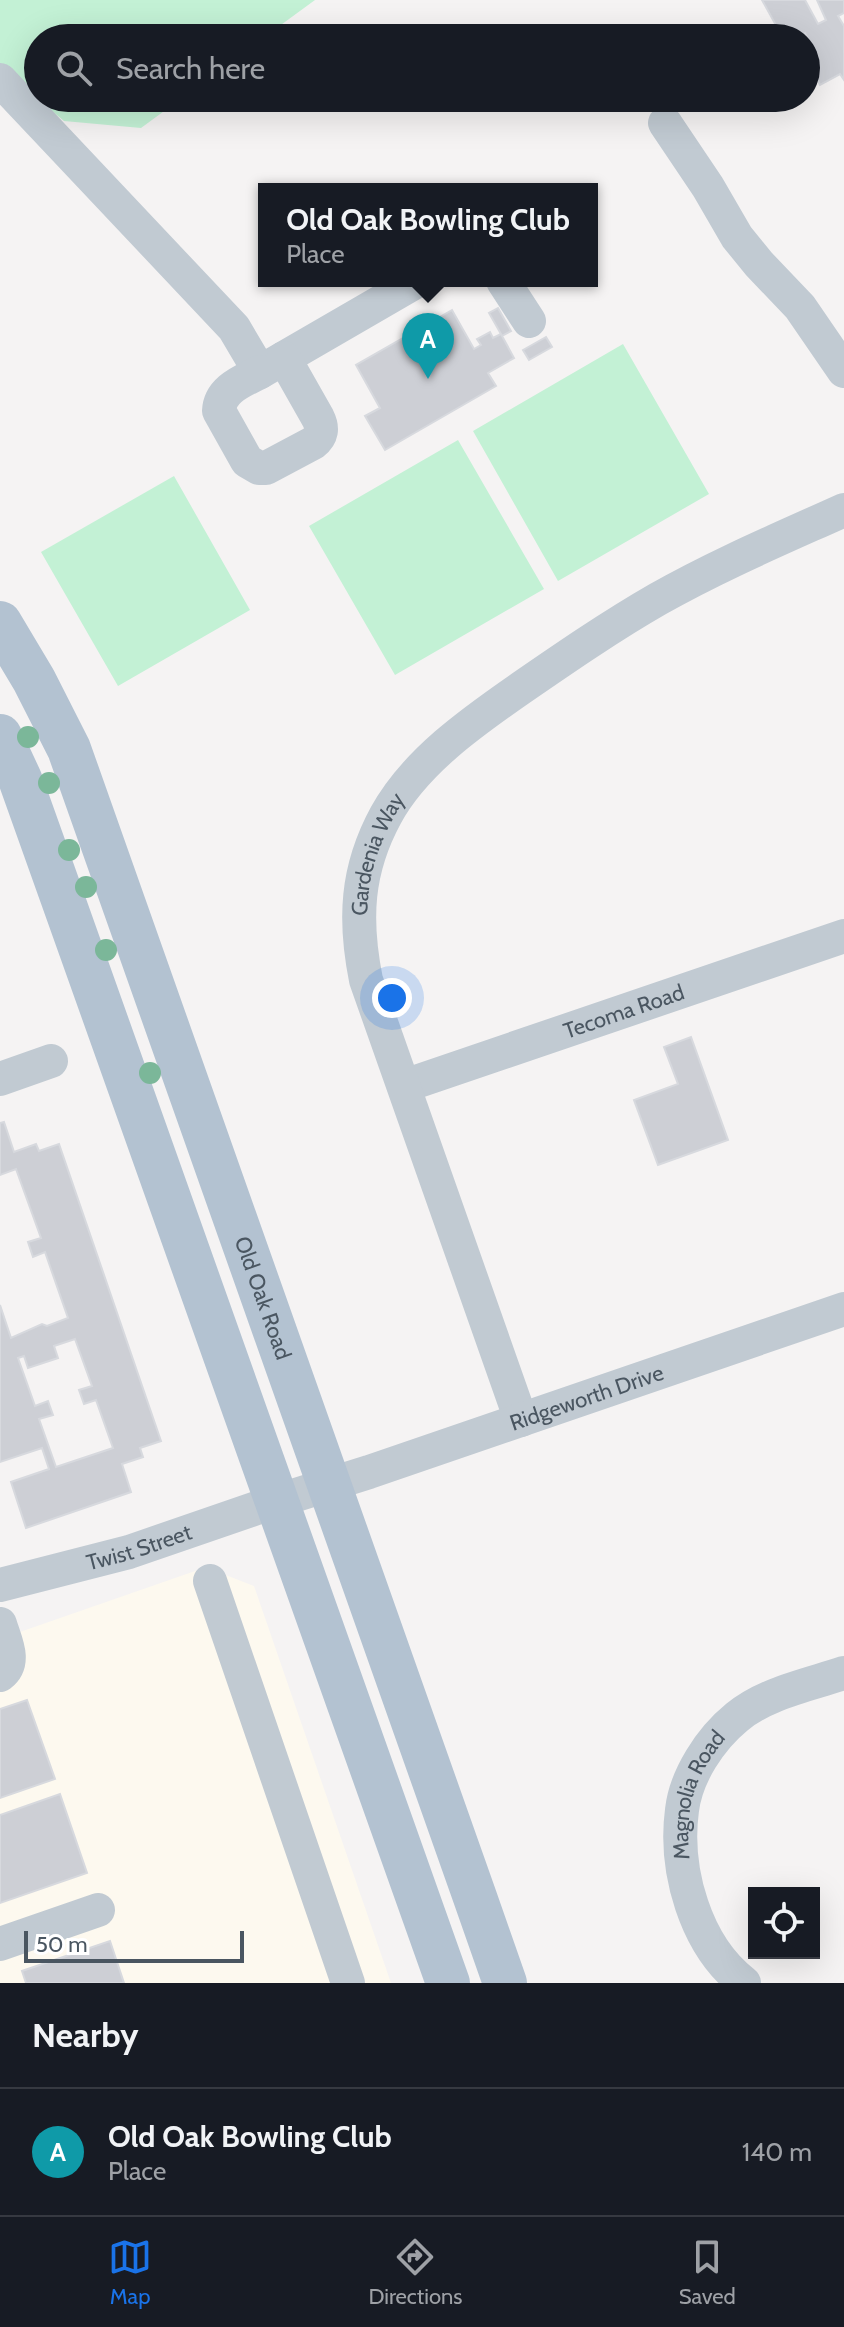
<!DOCTYPE html>
<style>
body{margin:0;font-family:Cabin,sans-serif;background:#20242c;color:#f1f3f6}
.controls{position:absolute;right:24px;bottom:24px;display:grid;overflow:hidden;border-radius:0px;box-shadow:0 8px 32px #0002}
.controls button{width:72px;height:72px;display:grid;place-items:center;padding:0;border:0;border-bottom:2px solid #363941;background:#171b24;color:#f1f3f6;font:40px sans-serif}
.scale{position:absolute;left:24px;bottom:20px;width:220px;box-sizing:border-box;padding-left:8px;border:4px solid #4a5661;border-top:0;font-size:22px;line-height:28px;white-space:nowrap;color:#4a5661;-webkit-text-stroke:6px #fff;paint-order:stroke}
.you{position:absolute;left:392px;top:998px;width:28px;height:28px;margin:-20px;border:6px solid #fff;border-radius:50%;background:#1a73e8;box-shadow:0 0 0 12px #1a73e833}
.badge{display:grid;place-items:center;width:52px;height:52px;border-radius:50%;background:#1a73e8;color:#fff;font-size:26px;font-weight:700}
.pin{position:absolute;translate:-50% -66px;filter:drop-shadow(0 2px 4px #0008)}
.pin::after{content:'';position:absolute;top:42px;width:28px;height:24px;background:inherit;clip-path:polygon(0 0,100% 0,50% 100%)}
.popup{position:absolute;left:258px;top:183px;width:340px;height:104px;box-sizing:border-box;display:grid;place-content:center;border-radius:0px;background:#171b24;filter:drop-shadow(0 2px 6px #0005);font-size:26px;white-space:nowrap;color:#9ea1a6}
.popup b{font-size:30px;color:#f1f3f6}
.popup::after{content:'';position:absolute;left:50%;top:100%;margin-left:-16px;border:16px solid transparent;border-top-color:#171b24}
.list{margin:0;padding:0;list-style:none}
h2{display:flex;justify-content:space-between;align-items:center;height:104px;margin:0;padding:0 32px;font-size:34px}
h2 small{font-size:26px;font-weight:400;color:#9ea1a6}
.list li{display:grid;grid-template-columns:52px 1fr auto;gap:24px;align-items:center;box-sizing:border-box;height:128px;padding:0 32px;border-top:2px solid #363941}
.list b{display:block;font-size:30px;white-space:nowrap}
.list p{margin:0;font-size:26px;white-space:nowrap;color:#9ea1a6}
.list em{font-size:26px;font-style:normal;color:#9ea1a6}
.icon{flex:none;width:44px;height:44px;fill:none;stroke:currentColor;stroke-width:2;stroke-linecap:round;stroke-linejoin:round}
.map{position:relative;flex:none;width:844px;height:1983px;overflow:hidden}
.search{position:absolute;background:#171b24;box-shadow:0 8px 32px #0002;left:24px;right:24px;top:24px;height:88px;display:flex;align-items:center;gap:20px;box-sizing:border-box;padding:0 28px;border-radius:44px;color:#9ea1a6;font-size:30px}
.sheet{height:232px;background:#171b24}
nav{display:flex;justify-content:space-around;align-items:center;box-sizing:border-box;height:112px;border-top:2px solid #363941;background:#171b24;font-size:22px;color:#9ea1a6}
nav a{display:grid;justify-items:center;gap:4px}
nav .on{color:#1a73e8}
.map>svg:first-child{display:block}
.commercial{fill:#fdf9ef}
.green{fill:#c3f1d5}
.building{fill:#cdcfd5;stroke:#d7d9de;stroke-width:2;fill-rule:evenodd}
.lines{fill:none;stroke-linecap:round;stroke-linejoin:round}
.minor{stroke:#c1cad2;stroke-width:34}
.major{stroke:#b3c2d1;stroke-width:44}
.tree{fill:#7bb799}
.labels{text-anchor:middle;stroke-width:8;stroke-linejoin:round;paint-order:stroke}
.street-label{font-size:22px;fill:#4a5661;stroke:#fff}
</style>
<div class="map">
<svg width="844" height="1983" viewBox="0 0 844 1983">
<rect width="100%" height="100%" fill="#f5f3f3"/>
<!-- commercial -->
<path class="commercial" d="M198,1570l25,4 31,12 137,397h-391v-348l17,-2z"/>
<!-- green -->
<path class="green" d="M0,0h315l-52,38h-225v60h144l-41,30 -77,-7 -64,-54z
M623,344l86,150 -151,87 -85,-150z
M458,440l86,149 -149,86 -86,-149z
M174,476l76,134 -132,76 -77,-134z"/>
<!-- building -->
<path class="building" d="M762,0h43l13,24 8,-4 -9,-20h27v13l-6,3 6,10v54l-4,-6 -20,11 -13,-24 10,-6 -12,-22 -9,5h-13z
M498,308l13,23 -9,5 12,22 -26,15 8,13 -111,64 -20,-34 15,-8 -24,-43 96,-55 22,39 7,-4 -4,-6 13,-7 3,6 8,-4 -12,-21z
M546,337l6,10 -23,13 -6,-10z
M691,1037l37,103 -70,25 -24,-65 44,-16 -14,-37z
M4,1122l10,30 22,-8 3,7 20,-7 102,297 -21,7 3,9 -21,7 9,28 -105,36 -15,-46 38,-13 -7,-21 -42,14v-157l11,33 31,-14 5,2 21,-8 -23,-66 -12,5 -5,-15 13,-4 -25,-69 -16,6v-52zM75,1339l17,47 -13,4 5,14 12,-4 17,48 -57,19 -17,-48 14,-4 -5,-14 -13,5 -17,-48 6,-2 4,12 30,-10 -4,-12z
M27,1700l28,79 -55,19v-89z
M60,1794l27,79 -87,30v-88z
M110,1941l14,42h-98l-4,-12z"/>
<g class="lines">
<!-- minor -->
<g class="minor">
<path d="M0,80l234,248 26,44 157,-91"/>
<path d="M665,123l43,64 29,50 22,27 41,43 44,64"/>
<path d="M503,281l26,40"/>
<path d="M260,372c-17,9 -40,17 -41,39l28,50 12,7h7l47,-25c9,-7 10,-15 5,-25l-34,-60"/>
<path d="M0,1079l51,-18"/>
<path id="s1" d="M404,1086l440,-150"/>
<path id="s2" d="M521,1420l-155,-440c-12,-60 -10,-110 20,-165 29,-53 86,-93 135,-127 45,-31 90,-62 137,-89 60,-34 124,-61 186,-89"/>
<path d="M210,1581l138,402"/>
<path id="s3" d="M0,1585l129,-33 148,-51 92,-29 475,-163"/>
<path d="M0,1624c5,17 17,38 0,51"/>
<path d="M0,1944l98,-34"/>
<path id="s4" d="M744,1983c-49,-38 -70,-113 -62,-173 4,-34 28,-71 55,-93 29,-24 71,-32 107,-44"/>
</g>
<!-- major -->
<g class="major">
<path id="s5" d="M0,623l34,57 35,69c145,411 292,822 436,1234"/>
<path d="M0,736l20,43 41,115 387,1089"/>
</g>
</g>
<!-- trees -->
<g class="tree">
<circle cx="28" cy="737" r="11"/>
<circle cx="49" cy="783" r="11"/>
<circle cx="69" cy="850" r="11"/>
<circle cx="86" cy="887" r="11"/>
<circle cx="106" cy="950" r="11"/>
<circle cx="150" cy="1073" r="11"/>
</g>
<g class="labels">
<!-- street labels -->
<g class="street-label">
<text dy="8" stroke="none"><textPath href="#s2" startOffset="596">Gardenia Way</textPath></text>
<text dy="8" stroke="none"><textPath href="#s1" startOffset="232">Tecoma Road</textPath></text>
<text dy="8" stroke="none"><textPath href="#s5" startOffset="726">Old Oak Road</textPath></text>
<text dy="8" stroke="none"><textPath href="#s3" startOffset="616">Ridgeworth Drive</textPath></text>
<text dy="8" stroke="none"><textPath href="#s3" startOffset="144">Twist Street</textPath></text>
<text dy="8" stroke="none"><textPath href="#s4" startOffset="210">Magnolia Road</textPath></text>
</g>
</g>
</svg>
<div class="controls">
<button><svg class="icon" aria-label="locate" viewBox="0 0 24 24"><circle cx="12" cy="12" r="6"/><path d="M12 2v4M12 18v4M2 12h4M18 12h4"/></svg></button>
</div>
<div class="scale">50 m</div>
<div class="you"></div>
<div class="pin badge" style="left:428px;top:379px;background:#0f9aa8">A</div>
<div class="popup"><b>Old Oak Bowling Club</b>Place</div>
<div class="search"><svg class="icon" aria-label="search" viewBox="0 0 24 24"><circle cx="10" cy="10" r="6"/><path d="M15 15l6 6"/></svg>Search here</div>
</div>
<section class="sheet">
<h2>Nearby<small></small></h2>
<ul class="list">
<li><span class="badge" style="background:#0f9aa8">A</span><div><b>Old Oak Bowling Club</b><p>Place</p></div><em>140 m</em></li>
</ul>
</section>
<nav>
<a class="on"><svg class="icon" aria-label="map" viewBox="0 0 24 24"><path d="M3 6l6-2 6 2 6-2v14l-6 2-6-2-6 2zM9 4v14M15 6v14"/></svg>Map</a>
<a><svg class="icon" aria-label="directions" viewBox="0 0 24 24"><path d="M12 3l9 9-9 9-9-9zM9 14v-3h6M13 9l2 2-2 2"/></svg>Directions</a>
<a><svg class="icon" aria-label="saved" viewBox="0 0 24 24"><path d="M7 4h10v16l-5-4-5 4z"/></svg>Saved</a>
</nav>
